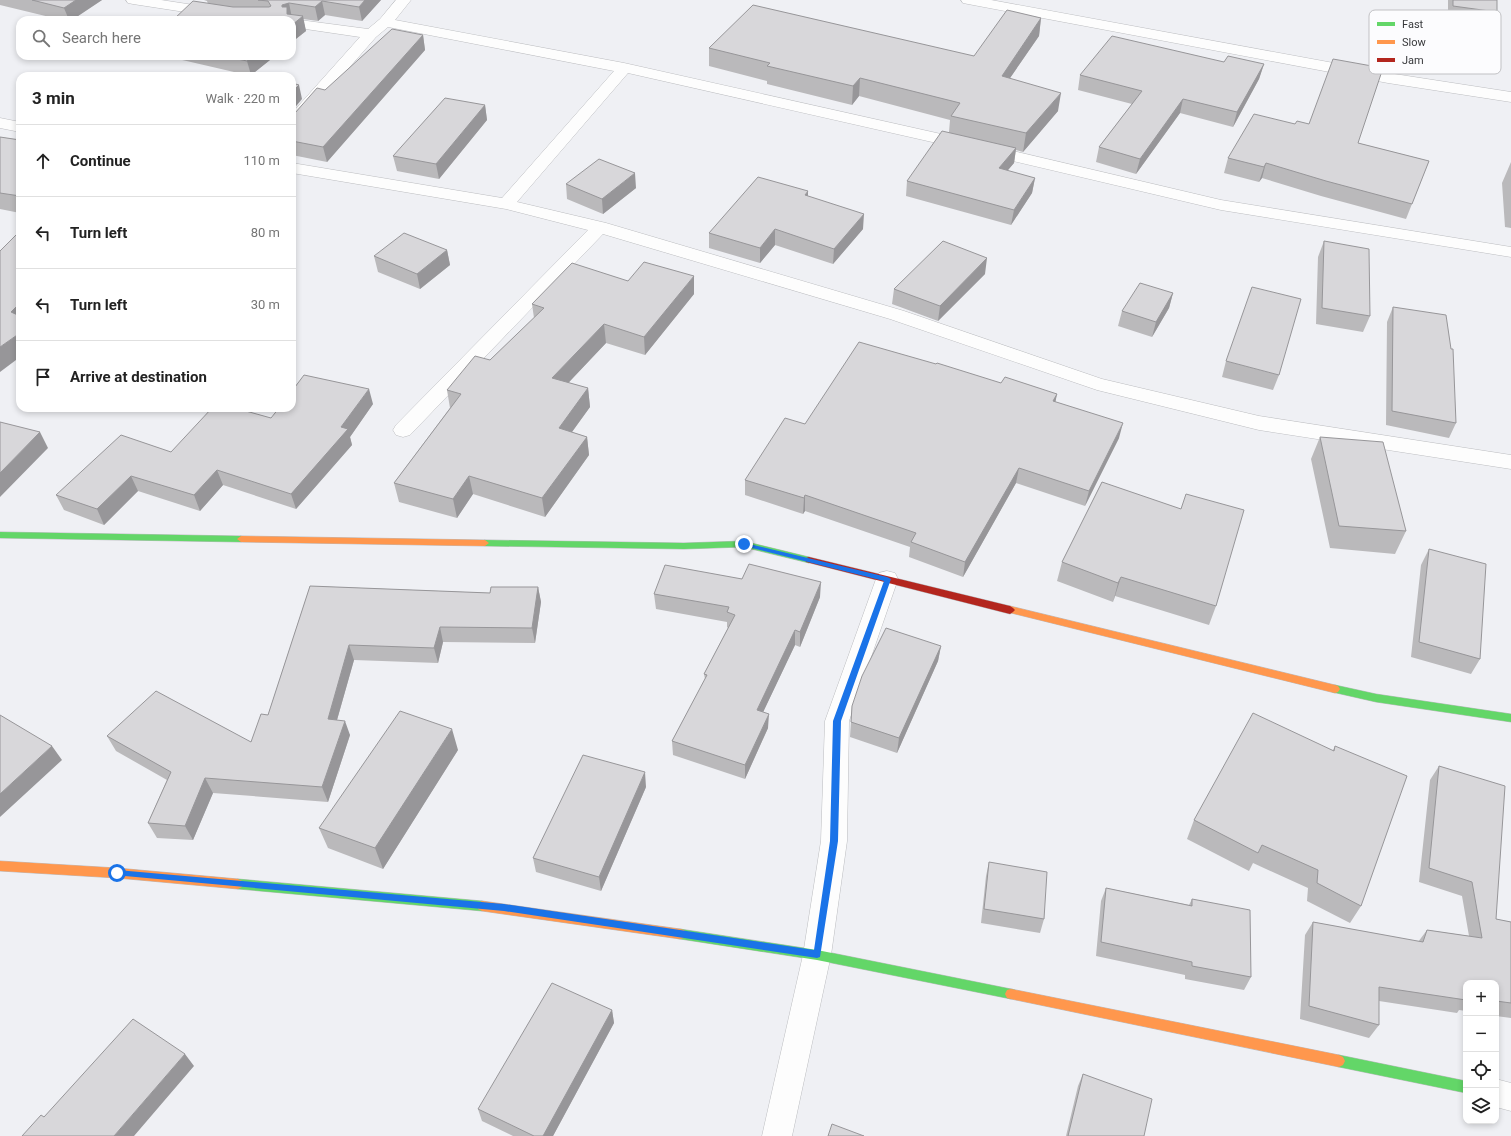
<!DOCTYPE html>
<meta charset="utf-8">
<style>
body{margin:0;font-family:Roboto,sans-serif;background:#f6f6f6;color:#222}
.controls{position:absolute;right:12px;bottom:12px;display:grid;overflow:hidden;border-radius:8px;box-shadow:0 2px 6px #0003}
.controls button{width:36px;height:36px;display:grid;place-items:center;padding:0;border:0;border-bottom:1px solid #e0e0e0;background:#fff;color:#222;font:20px sans-serif}
.stop{position:absolute;width:12px;height:12px;margin:-9px;border:3px solid #1a73e8;border-radius:50%;background:#fff}
.stop.end{background:#1a73e8;border-color:#fff;box-shadow:0 1px 4px #0008}
.list{margin:0;padding:0;list-style:none}
h2{display:flex;justify-content:space-between;align-items:center;height:52px;margin:0;padding:0 16px;font-size:17px}
h2 small{font-size:13px;font-weight:400;color:#767676}
.list li{display:grid;grid-template-columns:26px 1fr auto;gap:12px;align-items:center;box-sizing:border-box;height:72px;padding:0 16px;border-top:1px solid #e0e0e0}
.list b{display:block;font-size:15px;white-space:nowrap}
.list em{font-size:13px;font-style:normal;color:#767676}
.icon{flex:none;width:22px;height:22px;fill:none;stroke:currentColor;stroke-width:2;stroke-linecap:round;stroke-linejoin:round}
.map{position:relative;flex:none;width:1511px;height:1136px;overflow:hidden}
.search{position:absolute;background:#fff;box-shadow:0 2px 6px #0003;left:16px;top:16px;width:280px;height:44px;display:flex;align-items:center;gap:10px;box-sizing:border-box;padding:0 14px;border-radius:12px;color:#767676;font-size:15px}
.panel{position:absolute;background:#fff;box-shadow:0 2px 6px #0003;left:16px;top:72px;width:280px;height:340px;border-radius:12px}
.map>svg:first-child{display:block}
.lines{fill:none;stroke-linecap:round;stroke-linejoin:round}
.street-casing{stroke:#bcbdc0;stroke-width:1}
.fast-casing{stroke:#bcbdc0;stroke-width:1}
.slow-casing{stroke:#bcbdc0;stroke-width:1}
.jam-casing{stroke:#bcbdc0;stroke-width:1}
.street{fill:#fdfdfd;fill-rule:evenodd}
.fast{fill:#63d668;fill-rule:evenodd}
.slow{fill:#ff974d;fill-rule:evenodd}
.jam{fill:#b3261e;fill-rule:evenodd}
.wall{fill:#bab9bb}
.shaded-wall{fill:#979699}
.building{fill:#d8d7da;stroke:#979699}
.route{fill:#1a73e8}
.key{fill:#fcfcfe;stroke:#c1c1c4;stroke-width:1}
.key-label{font-size:11px;fill:#37383b}
</style>
<div class="map">
<svg width="1511" height="1136" viewBox="0 0 1511 1136">
<rect width="100%" height="100%" fill="#eff0f4"/>
<g class="lines">
<defs>
<path id="street" d="M126,0h35l105,16 5,1 2,3h-36l-104,-16 -5,-1z
M396,0h15l-16,20 229,43 317,71 280,66 290,47v10l-290,-47 -280,-66 -313,-71 -111,129 89,21 298,88 198,68 157,37 252,39v14l-252,-39 -162,-40 -207,-71 -287,-85 -193,201 -7,2 -7,-2 -3,-5 3,-5 192,-195 -82,-21 -214,-36v-10l210,35 112,-127 -226,-44 -12,10 -78,89 -6,2v-15l68,-76 -68,-10v-7h-5l5,-1 76,10 12,-10z
M961,0h30l397,73 123,19v10l-123,-19 -420,-79 -5,-1z
M0,118l20,4v10l-20,-4z
M887,571l8,2 3,6 -49,142 -2,120 -16,114 -39,181h-30l41,-181 18,-114 4,-120 51,-142 3,-6z
M1496,1079l15,4v28l-15,-4z"/>
<path id="fast" d="M0,532l241,4 4,3 -4,3 -241,-4z
M485,540l199,3 59,-2 66,16 4,3 -4,3 -66,-16 -59,2 -199,-3 -4,-3z
M1335,685l41,9 135,20v8l-135,-20 -44,-10 -2,-3 2,-3z
M238,879l244,22 4,2 1,3 -1,3 -4,2 -244,-22 -4,-2 -1,-3 1,-3z
M680,929l137,21 194,39 4,1 2,4 -2,4 -4,1 -194,-39 -137,-21 -4,-1 -2,-4 2,-4z
M1339,1055l127,26v12l-127,-26 -4,-2 -2,-4 2,-4z"/>
<path id="slow" d="M241,536l244,4 4,3 -4,3 -244,-4 -4,-3z
M1010,606l325,79 3,1 2,3 -2,3 -3,1 -328,-81 -2,-2 2,-2z
M0,861l117,7 121,11 4,2 1,3 -1,3 -4,2 -121,-11 -117,-7z
M482,901l198,28 4,1 2,4 -2,4 -4,1 -198,-28 -4,-2 -1,-3 1,-3z
M1011,989l328,66 4,2 2,4 -2,4 -4,2 -328,-68 -4,-1 -2,-4 2,-4z"/>
<path id="jam" d="M809,557l201,49 3,2 2,2 -2,2 -3,2 -204,-52 -1,-2 1,-2z"/>
</defs>
<!-- street casing -->
<use href="#street" class="street-casing"/>
<!-- fast casing -->
<use href="#fast" class="fast-casing"/>
<!-- slow casing -->
<use href="#slow" class="slow-casing"/>
<!-- jam casing -->
<use href="#jam" class="jam-casing"/>
<!-- street -->
<use href="#street" class="street"/>
<!-- fast -->
<use href="#fast" class="fast"/>
<!-- slow -->
<use href="#slow" class="slow"/>
<!-- jam -->
<use href="#jam" class="jam"/>
</g>
<!-- wall -->
<path class="wall" d="M0,0h102l-30,20h-10l-62,-15z
M204,0h177l-19,21 -37,-6 -7,6 -15,-2 3,12 -14,11v-22l-84,-16 -1,-3z
M1448,0h49v12l-5,15 -44,-7z
M1041,18l-2,18 -29,42 48,33 -35,41 -7,-2 -2,13 -7,8 28,7 -3,15 -21,32 -105,-29 1,-15 42,-49 1,-12 -91,-24 -7,9 -85,-21v-3l-58,-15v-18l265,8z
M423,35l2,15 -98,112 -35,-7v-42h3l30,-23z
M165,56h110l-24,19h-4z
M1224,62l40,2 -5,15 -26,48 -53,-14 -44,61 -40,-12 3,-15 33,-43 -54,-14 2,-15z
M485,105l2,15 -48,59 -42,-8 -4,-15z
M0,137l20,3v73l-20,-4z
M1358,143l71,18 -23,58 -85,-23 -59,-18 -3,4 -35,-9 4,-15z
M1511,162v66l-6,-1 -3,-44z
M566,184l70,4 -33,26 -36,-15z
M808,196l55,33 -30,35 -58,-19 -15,18 -51,-15v-15z
M1324,241l46,75 -7,16 -47,-8 2,-67z
M447,250l3,15 -30,24 -42,-17 -4,-16z
M985,274l-47,47 -46,-17 2,-15z
M628,281l66,13 -49,61 -39,-12 -38,40 20,5 2,19 -18,25 15,5 2,18 -44,62 -72,-23 -16,24 -58,-16 -5,-19 56,-75 -3,-18 43,-30 44,-42 -2,-14z
M1173,293l-4,15 -17,29 -34,-11 4,-15z
M1393,307l63,116 -7,15 -63,-13 1,-103z
M1226,361l53,14 -6,15 -51,-13z
M1001,383l56,11 -2,8 64,36 -34,68 -69,-23 -53,94 -54,-20 1,-10 -105,-36 -2,3 -58,-19v-15l60,-56z
M373,404l-23,33 2,8 -56,64 -73,-24 -23,26 -62,-20 -34,34 -40,-15 -8,-15 115,-43 100,-34z
M1320,437l86,94 -11,23 -65,-6 -19,-89z
M1102,482l114,124 -7,19 -94,-29 -2,6 -56,-21 5,-19z
M1429,549l51,110 -9,15 -60,-17 10,-92z
M310,586l180,7 48,-6 3,15 -6,41 -92,-1 -5,21 -84,-3 -17,60 13,15 -22,67 -115,-9 -20,47 -36,-2 -9,-15 19,-43 -51,-29 -9,-15 144,6 17,-27z
M654,594l166,3 -20,50 -5,-2 -32,67 5,16 -23,51 -72,-24 -1,-14 33,-62 -1,-5 24,-46 -1,-1v-5l-71,-13z
M941,646l-3,15 -41,92 -47,-16 2,-31z
M1335,746l26,160 -11,17 -43,-22 1,-13 -55,-25 -4,8 -62,-32 7,-19 139,-70z
M458,750l-75,119 -55,-21 -9,-20z
M1439,766l57,153 15,3v96l-15,-2v-33h-30v28l-7,-1 -2,3 -78,-12v24l-10,13 -69,-19 5,-84 8,-13 105,20 9,-12 42,6 -7,-40 -43,-14 11,-102z
M646,787l-45,104 -65,-19 -3,-14z
M989,862l55,57 -4,14 -59,-10 5,-47z
M1106,888l83,17 3,-6 59,78 -7,13 -59,-11v-4l-89,-19 5,-55z
M612,1010l2,13 -61,113h-40l-31,-15 -4,-12z
M1083,1074l61,62h-78l12,-50z"/>
<!-- shaded-wall -->
<path class="shaded-wall" d="M76,0h26l-30,20h-3l-5,-12z
M365,0h16l-19,21 -3,-14z
M322,1l3,14 -7,6 -3,-14z
M289,3l3,15 -6,2 -4,-15z
M303,16l3,15 -14,11v-17z
M1041,18l-2,18 -40,58 3,-18z
M423,35l2,15 -98,112 -4,-15z
M253,56h22l-24,19 -4,-14z
M1264,64l-5,15 -26,48 4,-15z
M860,78l-1,18 -7,9 1,-19z
M299,85l3,14 -10,12v-19z
M1061,93l-3,18 -35,41 3,-19z
M1183,99l-3,14 -44,61 4,-15z
M485,105l2,15 -48,59 -3,-15z
M1016,148l-2,15 -17,20 2,-15z
M1266,163l-4,15 -3,4 5,-15z
M635,173l1,15 -33,26 -1,-15z
M1035,178l-3,15 -21,32 3,-15z
M808,191v15l-3,-11z
M864,214l-1,15 -30,35 1,-15z
M775,229v16l-15,18v-15z
M447,250l3,15 -30,24 -3,-15z
M987,258l-2,16 -47,47 2,-15z
M694,276v18l-49,61 -1,-18z
M1173,293l-4,15 -17,29 4,-15z
M20,303v26l-9,-17z
M604,324l2,19 -51,54 -3,-19z
M20,333v24l-20,15v-25z
M588,388l2,19 -29,40 -2,-19z
M369,389l4,15 -23,33 2,8 -56,64 -5,-15 50,-67z
M1057,394l-3,15 -1,-8z
M1123,423l-4,15 -34,68 4,-15z
M40,432l8,16 -48,49v-24z
M587,437l2,18 -44,62 -3,-19z
M1019,468l-3,15 -53,94 2,-15z
M217,470l6,15 -23,26 -6,-16z
M131,476l7,15 -34,34 -7,-16z
M469,476l4,18 -16,24 -4,-19z
M805,495v16l-2,3 1,-16z
M1121,577l-6,19 -2,6 5,-19z
M821,582l-1,15 -20,50v-15z
M538,587l3,15 -6,41 -3,-15z
M440,627l3,15 -5,21 -4,-15z
M795,630v15l-38,80v-15z
M349,645l5,15 -21,74 -5,-15z
M941,646l-3,15 -41,92 2,-15z
M769,714l-1,14 -23,51v-14z
M345,721l5,14 -22,67 -6,-15z
M452,729l6,21 -75,119 -8,-21z
M52,746l10,14 -62,57v-23z
M645,772l1,15 -45,104 -2,-14z
M205,778l8,15 -20,47 -8,-14z
M612,1010l2,13 -61,113h-10z
M185,1054l9,12 -60,70h-20z"/>
<!-- building -->
<path class="building" d="M32,0h44l-12,8z
M258,0h107l-6,7 -37,-6 -7,6 -26,-4 -7,2v2h5v7l16,2 -11,9v-5h-119l20,-19 40,6h36l2,-1 -3,-5z
M1453,0h44v12l-44,-6z
M753,5l221,51 33,-46 34,8 -39,58 59,17 -35,40 -75,-17 9,-13 -100,-25 -7,8 -86,-20 3,-3 -61,-15z
M392,29l31,6 -100,112 -31,-6v-28h3l22,-25 8,2z
M1112,36l112,26 4,-6 36,8 -27,48 -54,-13 -43,60 -41,-12 43,-56 -62,-16z
M224,56h29l-6,5z
M1333,59l50,9 -25,75 71,18 -17,43 -86,-23 -60,-18 -2,4 -36,-9 26,-44 41,10 2,-3 12,3z
M248,74l8,2h-10z
M292,83l7,2 -7,7z
M445,98l40,7 -49,59 -43,-8z
M942,131l74,17 -17,20 36,10 -21,32 -107,-29z
M0,137l20,3v56l-20,-3z
M599,159l36,14 -33,26 -36,-15z
M758,177l50,14 -3,4 59,19 -30,35 -59,-20 -15,19 -51,-15z
M20,231v72l-9,9 9,4v17l-20,14v-96z
M404,233l43,17 -30,24 -43,-18z
M943,241l44,17 -47,48 -46,-17z
M1324,241l45,8 1,67 -48,-8z
M644,262l50,14 -50,61 -40,-13 -52,54 36,10 -29,40 28,9 -45,61 -73,-22 -16,23 -59,-16 67,-89 -14,-4 28,-34 15,4 54,-52 -12,-4 40,-41 56,18z
M1140,283l33,10 -17,29 -34,-11z
M1252,287l49,12 -22,76 -53,-14z
M1393,307l53,8 5,34h2l3,74 -64,-12z
M859,342l77,22 1,-1 64,20 4,-6 52,17 -4,7 70,22 -34,68 -70,-23 -54,94 -54,-20 5,-9 -111,-38 -1,3 -59,-18 40,-62 20,6z
M304,375l65,14 -28,38 7,2 -57,65 -74,-24 -23,25 -63,-19 -34,33 -41,-14 65,-60 50,17 41,-44h23l36,10 8,-10h13v-17z
M0,422l40,10 -40,41z
M1320,437l63,5 23,89 -67,-5z
M1102,482l79,27 5,-15 58,16 -28,96 -95,-29 -3,6 -56,-21z
M1429,549l57,15 -6,95 -61,-17z
M749,564l72,18 -21,50 -5,-2 -38,80 12,4 -24,51 -73,-24 35,-66 -3,-1 31,-59 -8,-3 2,-5 -75,-13 11,-29 77,14z
M310,586l180,7 1,-6h47l-6,41 -92,-1 -6,21 -85,-3 -21,74 17,2 -23,66 -117,-9 -20,48 -37,-3 23,-51 -64,-36 49,-45 95,51 10,-28 7,1z
M886,628l55,18 -42,92 -48,-16 1,-16 10,-30z
M400,711l52,18 -77,119 -56,-20z
M1253,713l81,38 1,-5 72,30 -46,130 -44,-23 1,-13 -56,-25 -4,8 -64,-33z
M0,715l52,31 -52,48z
M583,755l62,17 -46,105 -66,-19z
M1439,766l66,20 -9,133 15,3v81l-15,-2v-18h-30v17l-87,-13v38l-70,-19 4,-84 110,20 4,-12 55,8 -10,-56 -43,-14z
M989,862l58,10 -3,47 -60,-10z
M1106,888l86,18v-7l58,11 1,67 -59,-11v-4l-91,-20z
M552,983l60,27 -69,126h-9l-56,-27z
M133,1019l52,35 -71,82h-92l19,-21 3,2z
M1083,1074l69,25 -8,37h-76z
M832,1124l32,12h-36z"/>
<!-- route -->
<path class="route" d="M741,542l146,35 4,2 -50,142 -3,120 -18,116 -3,1 -313,-47 -390,-36v-4l3,-1 387,34 310,46 16,-109 3,-120 51,-140 -140,-35h-3z"/>
<!-- legend -->
<rect x="1369" y="10" width="132" height="64" rx="6" class="key"/>
<rect x="1377" y="22" width="18" height="4" fill="#63d668"/>
<rect x="1377" y="40" width="18" height="4" fill="#ff974d"/>
<rect x="1377" y="58" width="18" height="4" fill="#b3261e"/>
<g class="key-label">
<text x="1402" y="28">Fast</text>
<text x="1402" y="46">Slow</text>
<text x="1402" y="64">Jam</text>
</g>
</svg>
<div class="controls">
<button>+</button>
<button>−</button>
<button><svg class="icon" aria-label="locate" viewBox="0 0 24 24"><circle cx="12" cy="12" r="6"/><path d="M12 2v4M12 18v4M2 12h4M18 12h4"/></svg></button>
<button><svg class="icon" aria-label="layers" viewBox="0 0 24 24"><path d="M12 4l9 5-9 5-9-5zM3 14l9 5 9-5"/></svg></button>
</div>
<div class="stop" style="left:117px;top:873px"></div>
<div class="stop end" style="left:744px;top:544px"></div>
<div class="search"><svg class="icon" aria-label="search" viewBox="0 0 24 24"><circle cx="10" cy="10" r="6"/><path d="M15 15l6 6"/></svg>Search here</div>
<section class="panel">
<h2>3 min<small>Walk · 220 m</small></h2>
<ul class="list">
<li><svg class="icon" aria-label="ahead" viewBox="0 0 24 24"><path d="M12 20V5M6 11l6-6 6 6"/></svg><div><b>Continue</b></div><em>110 m</em></li>
<li><svg class="icon" aria-label="left" viewBox="0 0 24 24"><path d="M17 20v-9H6M10 6l-5 5 5 5"/></svg><div><b>Turn left</b></div><em>80 m</em></li>
<li><svg class="icon" aria-label="left" viewBox="0 0 24 24"><path d="M17 20v-9H6M10 6l-5 5 5 5"/></svg><div><b>Turn left</b></div><em>30 m</em></li>
<li><svg class="icon" aria-label="arrive" viewBox="0 0 24 24"><path d="M6 21V4h12l-3 4 3 4H6"/></svg><div><b>Arrive at destination</b></div></li>
</ul>
</section>
</div>
